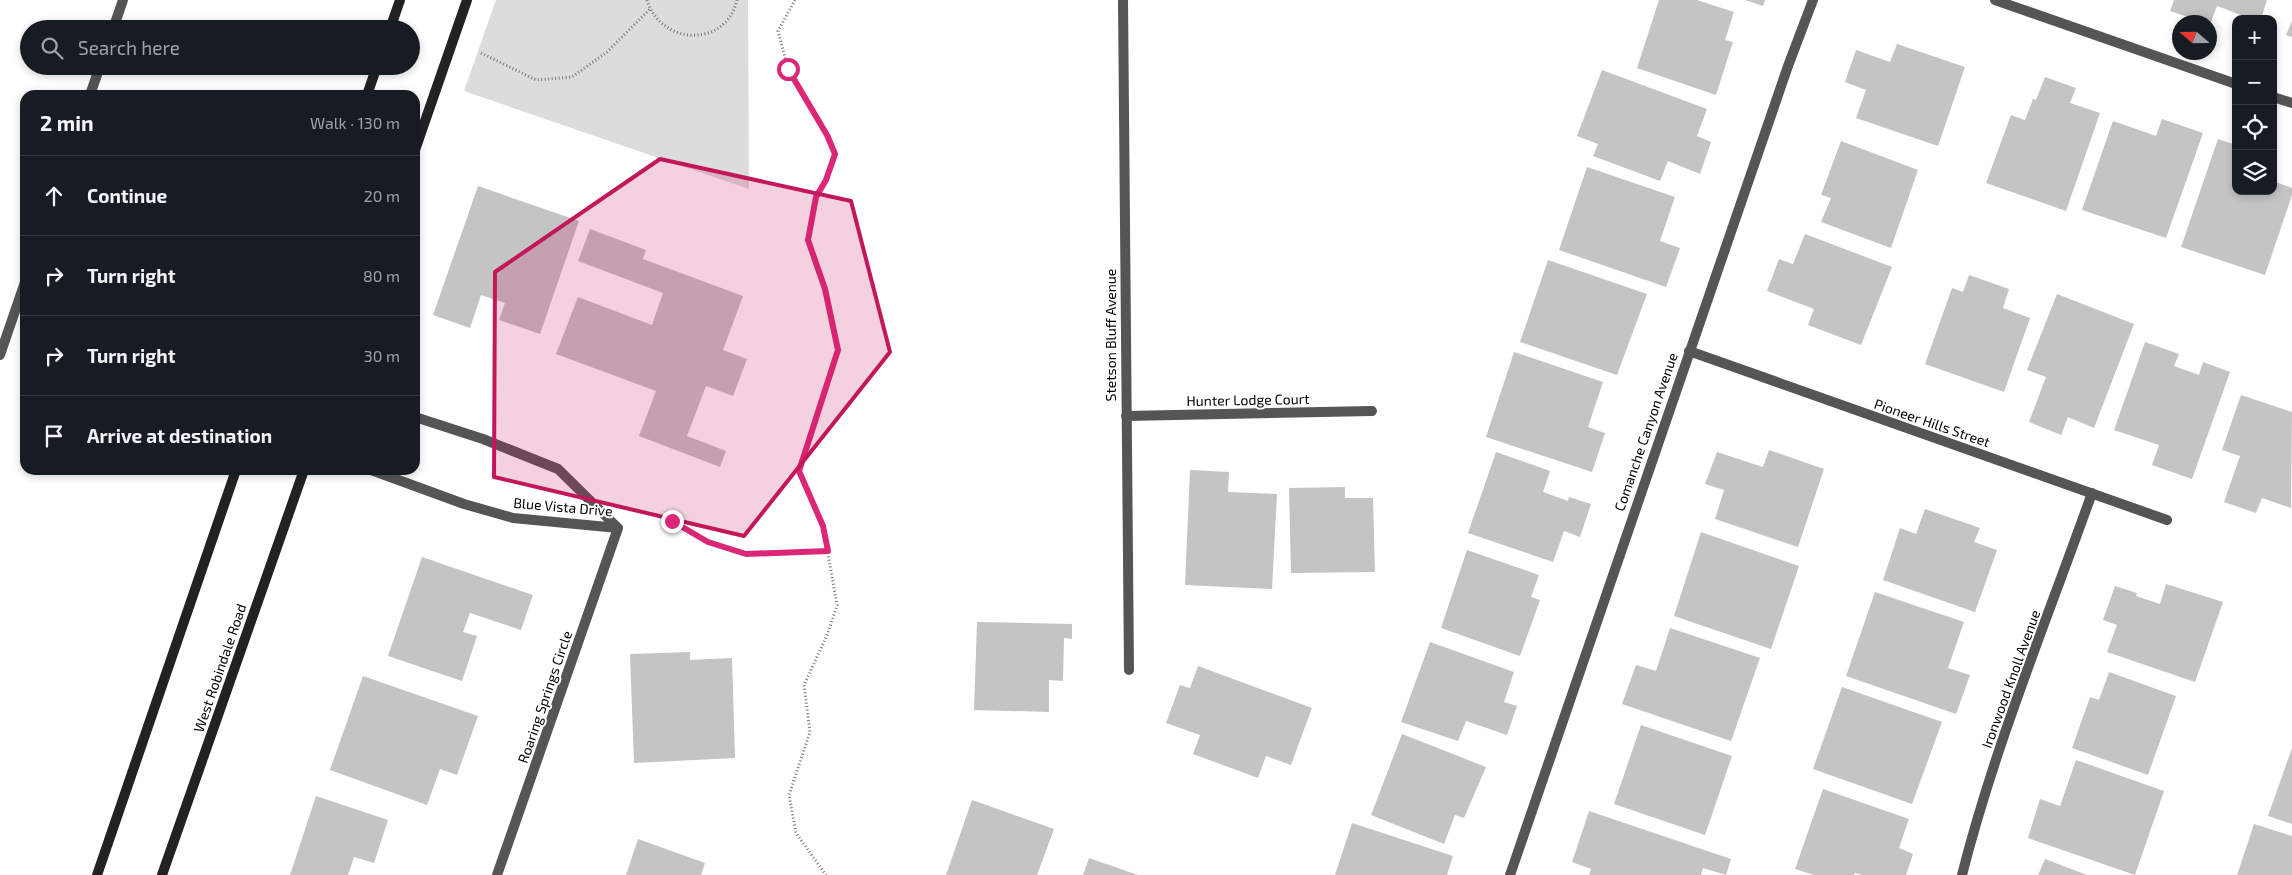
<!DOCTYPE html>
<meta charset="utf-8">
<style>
body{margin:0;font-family:"Exo 2",sans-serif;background:#242831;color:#f1f3f6}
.controls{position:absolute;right:15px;top:15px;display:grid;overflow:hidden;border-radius:10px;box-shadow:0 2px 8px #0003}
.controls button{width:45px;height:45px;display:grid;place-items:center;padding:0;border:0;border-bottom:1px solid #363941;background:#171b24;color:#f1f3f6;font:25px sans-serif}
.compass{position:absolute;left:2172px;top:15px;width:45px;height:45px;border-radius:50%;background:#171b24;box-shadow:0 2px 8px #0003;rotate:290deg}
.stop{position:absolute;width:15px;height:15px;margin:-11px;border:4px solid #db2777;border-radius:50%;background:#fff}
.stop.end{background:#db2777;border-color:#fff;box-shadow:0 1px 5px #0008}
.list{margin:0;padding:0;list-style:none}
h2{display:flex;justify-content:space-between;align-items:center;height:65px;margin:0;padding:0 20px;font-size:21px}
h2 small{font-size:16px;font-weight:400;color:#9ea1a6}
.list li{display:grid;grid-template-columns:32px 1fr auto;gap:15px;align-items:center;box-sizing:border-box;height:80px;padding:0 20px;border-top:1px solid #363941}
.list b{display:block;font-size:19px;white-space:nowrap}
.list em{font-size:16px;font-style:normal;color:#9ea1a6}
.icon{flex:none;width:28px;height:28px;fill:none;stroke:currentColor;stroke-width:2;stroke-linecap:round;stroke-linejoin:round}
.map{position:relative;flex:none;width:2292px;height:875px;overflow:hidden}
.search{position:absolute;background:#171b24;box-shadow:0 2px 8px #0003;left:20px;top:20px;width:400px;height:55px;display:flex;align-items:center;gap:12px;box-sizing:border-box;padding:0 18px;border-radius:28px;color:#9ea1a6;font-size:19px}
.panel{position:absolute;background:#171b24;box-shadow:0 2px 8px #0003;left:20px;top:90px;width:400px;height:385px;border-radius:15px}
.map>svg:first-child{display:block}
.green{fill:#dcdcdc}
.building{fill:#c4c4c4}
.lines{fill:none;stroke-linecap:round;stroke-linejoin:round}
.path{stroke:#777;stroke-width:3;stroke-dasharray:1 2.5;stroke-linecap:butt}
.street{stroke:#555;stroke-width:10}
.secondary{stroke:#222;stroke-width:10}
.route{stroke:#db2777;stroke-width:6}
.marked{fill:#c2185b;fill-opacity:0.2;stroke:#c2185b;stroke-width:4;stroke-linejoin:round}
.labels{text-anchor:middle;stroke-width:4;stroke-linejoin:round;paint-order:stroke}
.street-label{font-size:14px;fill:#000;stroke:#fff}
</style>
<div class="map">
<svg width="2292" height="875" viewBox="0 0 2292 875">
<rect width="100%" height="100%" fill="#fff"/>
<!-- green -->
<path class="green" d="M496,0h252l1,189 -285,-98z"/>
<!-- building -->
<path class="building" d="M1659,0h38l37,12 -9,28 8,2 -17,53 -79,-27z
M1745,0h20l-2,6z
M2174,0h93l-6,19h-9l-35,-13 -6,16h-8l-33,-11z
M2292,21v16l-6,-2z
M1897,44l68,23 -27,79 -82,-28 10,-28 -21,-8 11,-32 34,12z
M1602,70l105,39 -10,27 14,6 -11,32 -32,-13 -8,20 -67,-25 5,-12 -21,-8z
M2045,77l31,11 -6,15 30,10 -34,98 -80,-28 25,-68 14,5 8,-21 3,1z
M2162,119l41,14 -37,105 -84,-28 31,-89 43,15z
M2218,139l18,6v46h37v-10l19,7v7l-27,80 -84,-28z
M1841,141l77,29 -27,78 -70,-26 10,-24 -10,-3z
M1587,167l88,30 -15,44 20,7 -14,39 -107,-37z
M478,186l101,35 -39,113 -41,-14 6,-17 -24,-8 -11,33 -37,-13z
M590,229l56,21 -3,9 100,37 -20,54 24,9 -14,37 -27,-10 -19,50 39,15 -6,16 -81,-31 17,-45 -100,-37 22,-57 74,28 11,-32 -85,-32z
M1805,234l87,33 -31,78 -53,-20 6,-16 -47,-18 12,-32 14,5z
M1548,260l99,34 -30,81 -97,-33z
M1969,275l40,14 -6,19 27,10 -26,74 -79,-28 27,-76 11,4z
M2057,294l77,30 -40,104 -26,-11 -7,18 -32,-13 17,-45 -19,-7z
M2145,342l34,12 -5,12 25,9 4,-13 27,10 -38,107 -40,-14 7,-20 -45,-15z
M1514,352l89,30 -15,45 17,6 -13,39 -106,-35z
M2241,395l51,17 -1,96 -29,-10 -6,15 -32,-11 16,-46 -18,-6z
M1769,450l55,19 -26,78 -83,-28 9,-29 -19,-6 12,-32 46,15z
M1496,452l54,19 -7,21 25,9 1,-4 22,7 -11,33 -16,-6 -11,31 -85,-29z
M1190,470l39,2 -1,20 49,2 -5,95 -87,-4z
M1345,487v11h28l2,74 -84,1 -2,-85z
M1925,509l55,19 -6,14 23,8 -22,62 -92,-32 17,-52 16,6z
M1701,532l98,34 -28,83 -97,-33z
M1467,550l72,25 -8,22 9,3 -20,56 -79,-28z
M422,557l111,38 -12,35 -51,-17 -7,19 14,4 -15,45 -74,-25z
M2166,584l57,18 -28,80 -88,-30 10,-27 -14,-5 12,-34 22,7 -1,3 24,8z
M1875,592l89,30 -16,46 22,7 -14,39 -110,-38z
M977,622l95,2v15l-8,-1 -1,43 -14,-1v32l-75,-2z
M1670,628l90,30 -29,83 -109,-37 14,-39 20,6z
M1430,642l84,30 -10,30 13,4 -10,29 -41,-14 -8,20 -57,-19z
M690,652v8l42,-2 3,100 -101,5 -4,-109z
M1198,666l114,42 -21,57 -25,-9 -8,22 -65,-24 7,-19 -34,-12 14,-38 10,3z
M2109,672l67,24 -28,79 -76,-27 18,-51 9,3z
M363,676l115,40 -21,59 -17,-6 -13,36 -97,-35z
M1842,687l100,35 -30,82 -99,-35z
M1641,725l91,31 -27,79 -91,-31z
M1402,734l84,33 -22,51 -9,-3 -11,29 -73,-29z
M2292,748v76l-24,-8z
M2076,760l88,31 -29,84 -107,-37 12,-39 20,7z
M1823,789l86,30 -10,29 14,6 -7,21h-44l-7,-2 -1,2h-40l-19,-6z
M316,796l72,24 -14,43 -20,-6 -6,18h-58z
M972,800l82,29 -17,46h-91z
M1589,811l142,48 -5,16 -23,-7 -2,7h-112l2,-6 -19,-7z
M1352,823l101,33 -6,19h-112z
M2254,824l38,12v39h-55z
M638,839l67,24 -4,12h-75z
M1089,858l49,17h-55z
M2045,859l42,16h-49z"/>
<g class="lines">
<!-- path -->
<path class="path" d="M647,0c14,46 79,48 90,0
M795,0l-17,31 10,38 39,66 8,19 -9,26 -10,17 -8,43 17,49 13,61 -39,121 24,55 14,79 -9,28 -24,52 6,47 -21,63 7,38 30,42
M481,53l55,27 36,-3 35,-25 43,-43
M672,521l36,21 38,12 82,-3"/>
<!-- street -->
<path class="street" d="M1123,0l6,670
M1995,0l241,84
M113,29l10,-29
M90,95l10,-29
M2273,97l19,6
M1689,351l478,169
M0,355l25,-73
M1126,416l246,-5
M415,417l68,22 75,30 60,59
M371,470l93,34 49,14 105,10
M497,875l121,-347
M1510,875l278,-809 25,-66
M1962,875c33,-130 85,-255 130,-382"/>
<!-- secondary -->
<path class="secondary" d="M390,29l10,-29
M367,95l10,-29
M415,150l52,-150
M97,875l139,-405
M162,875l142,-405"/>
</g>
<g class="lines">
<!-- route -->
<path class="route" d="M672,521l36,21 38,12 82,-3 -5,-25 -24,-55 39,-121 -13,-61 -17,-49 8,-43 10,-17 9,-26 -8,-19 -39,-66"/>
</g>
<!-- marked area -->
<path class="marked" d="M660,159l191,42 39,151 -146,184 -250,-59 1,-205z"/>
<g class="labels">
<!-- street labels -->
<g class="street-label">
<text transform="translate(1111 335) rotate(-90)" y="5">Stetson Bluff Avenue</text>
<text transform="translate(1248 400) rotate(-1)" y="5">Hunter Lodge Court</text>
<text transform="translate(1932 423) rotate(19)" y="5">Pioneer Hills Street</text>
<text transform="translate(1646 432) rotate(-71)" y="5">Comanche Canyon Avenue</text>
<text transform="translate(563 507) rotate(5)" y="5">Blue Vista Drive</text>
<text transform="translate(220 668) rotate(-71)" y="5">West Robindale Road</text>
<text transform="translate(2011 679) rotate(-70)" y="5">Ironwood Knoll Avenue</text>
<text transform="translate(545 697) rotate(-71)" y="5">Roaring Springs Circle</text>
</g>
</g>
</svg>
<div class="controls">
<button>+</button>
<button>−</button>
<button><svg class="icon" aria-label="locate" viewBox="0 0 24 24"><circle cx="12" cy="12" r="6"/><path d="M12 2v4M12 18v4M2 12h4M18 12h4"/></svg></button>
<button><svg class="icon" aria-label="layers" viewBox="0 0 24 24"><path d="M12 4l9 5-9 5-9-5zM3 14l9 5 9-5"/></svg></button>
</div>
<svg class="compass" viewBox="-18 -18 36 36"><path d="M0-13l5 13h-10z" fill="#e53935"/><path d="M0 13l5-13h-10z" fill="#9ea1a6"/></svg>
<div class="stop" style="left:788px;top:69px"></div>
<div class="stop end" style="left:672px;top:521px"></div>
<div class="search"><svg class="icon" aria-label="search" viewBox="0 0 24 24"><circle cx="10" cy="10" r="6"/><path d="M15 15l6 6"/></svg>Search here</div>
<section class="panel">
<h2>2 min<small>Walk · 130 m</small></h2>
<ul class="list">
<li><svg class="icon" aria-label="ahead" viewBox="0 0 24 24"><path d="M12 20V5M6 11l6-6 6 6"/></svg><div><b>Continue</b></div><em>20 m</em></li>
<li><svg class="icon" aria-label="right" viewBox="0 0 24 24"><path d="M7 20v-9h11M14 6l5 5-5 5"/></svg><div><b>Turn right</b></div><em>80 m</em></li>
<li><svg class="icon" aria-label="right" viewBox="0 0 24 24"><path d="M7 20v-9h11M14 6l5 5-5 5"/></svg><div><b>Turn right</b></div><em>30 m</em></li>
<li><svg class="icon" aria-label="arrive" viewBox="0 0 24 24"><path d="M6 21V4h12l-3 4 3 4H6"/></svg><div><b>Arrive at destination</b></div></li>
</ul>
</section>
</div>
